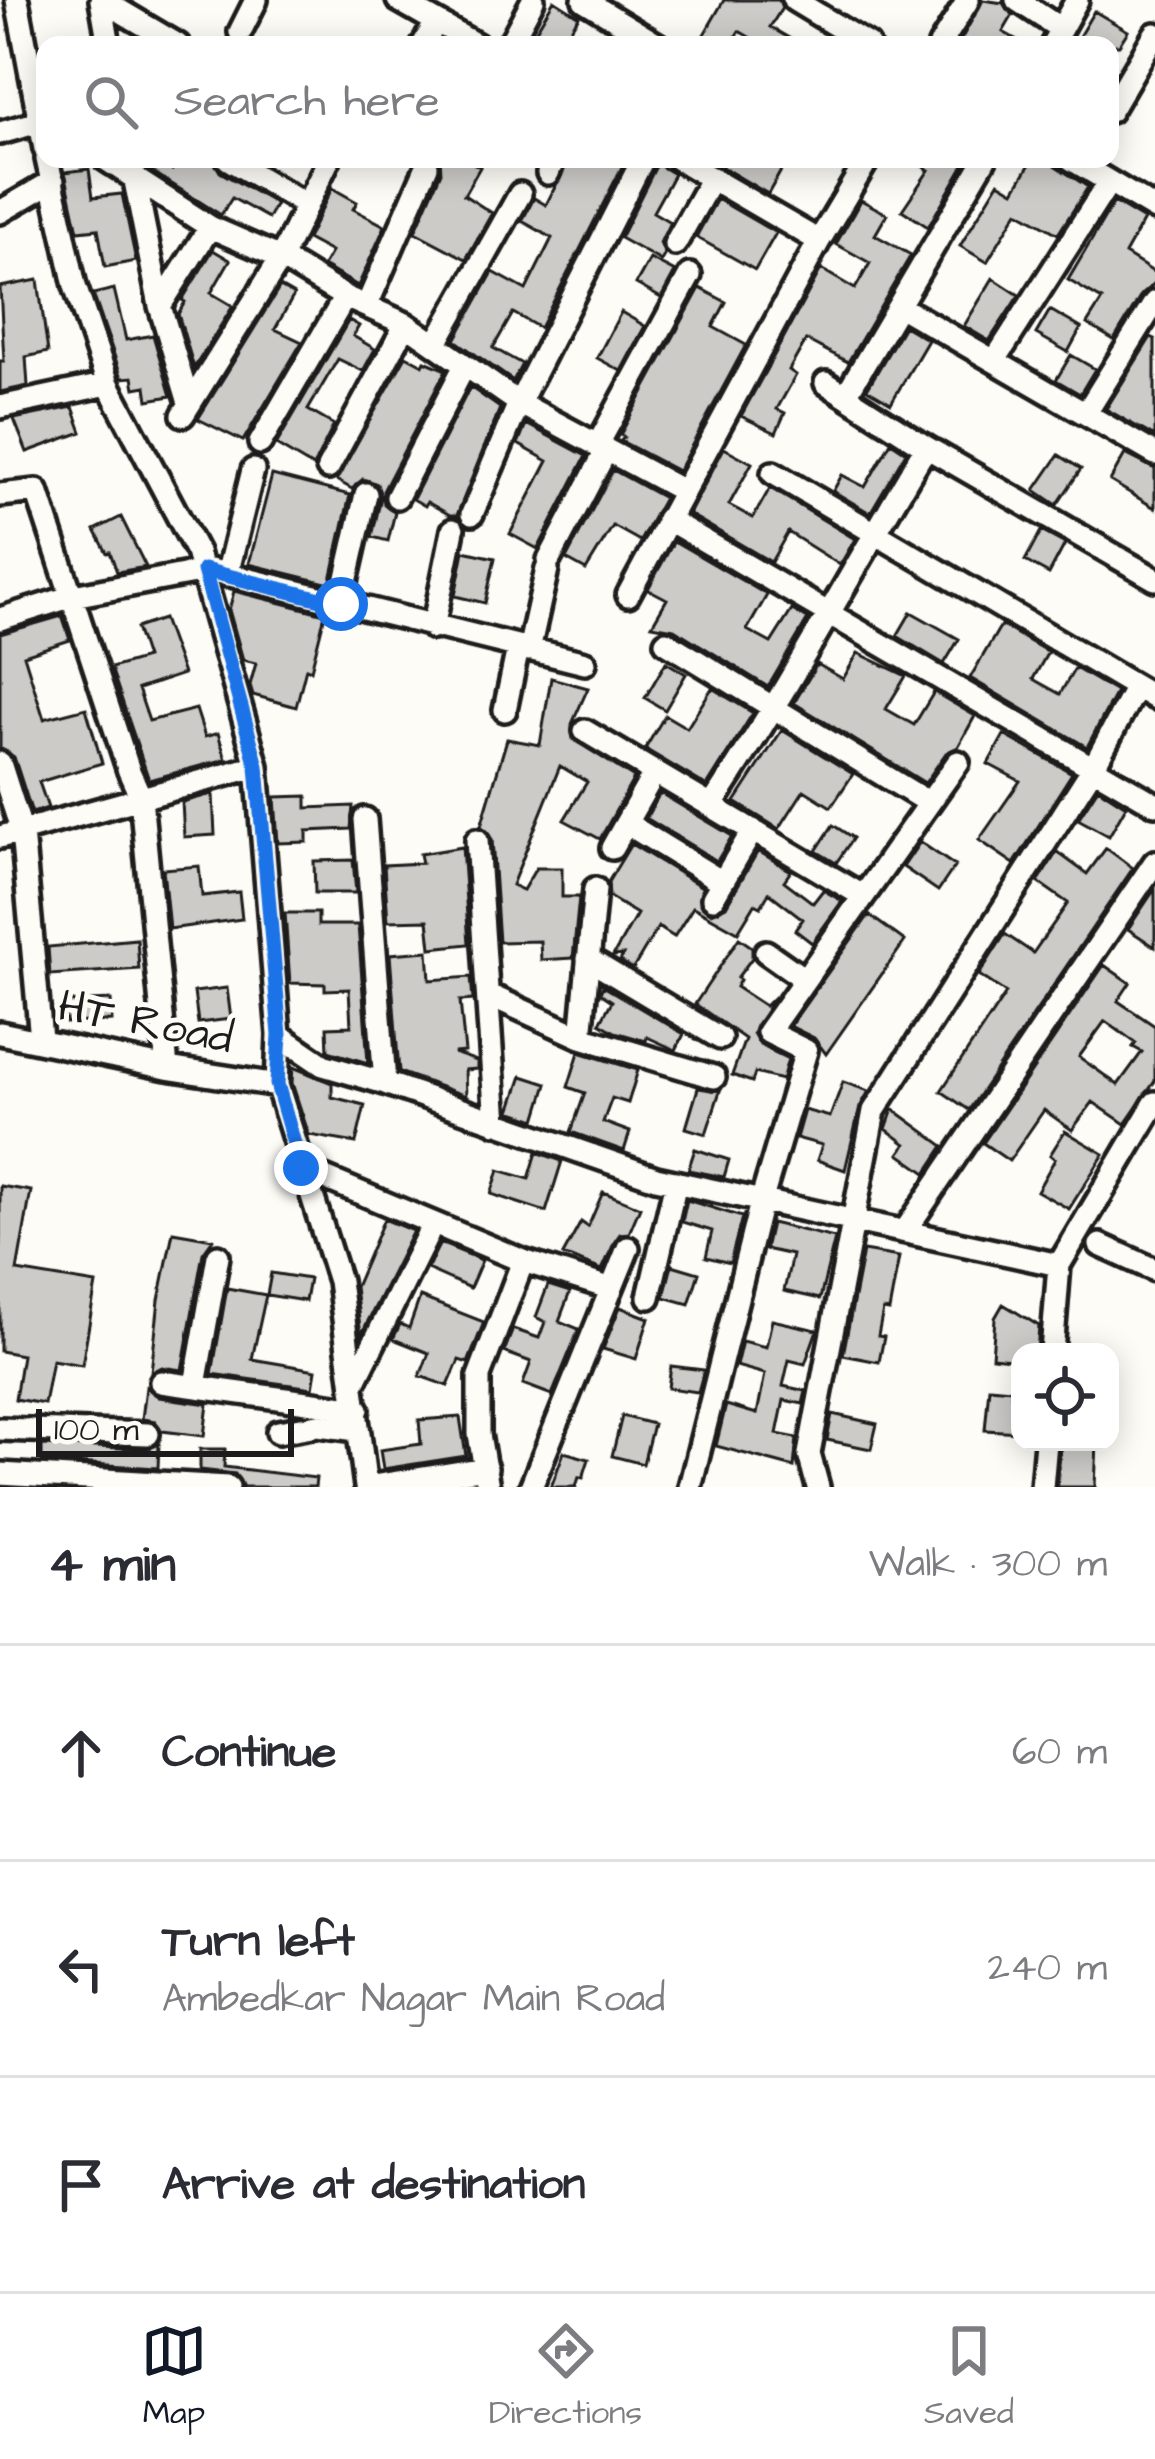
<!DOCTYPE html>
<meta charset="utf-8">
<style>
body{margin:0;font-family:"Architects Daughter",sans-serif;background:#f7f7f7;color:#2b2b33}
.controls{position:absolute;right:36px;bottom:36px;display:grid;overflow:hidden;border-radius:24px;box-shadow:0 6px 30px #0003}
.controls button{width:108px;height:108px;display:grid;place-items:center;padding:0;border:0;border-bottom:3px solid #e1e1e2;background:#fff;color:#2b2b33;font:60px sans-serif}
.scale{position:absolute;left:36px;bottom:30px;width:258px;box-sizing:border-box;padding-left:12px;border:6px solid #1c1c1c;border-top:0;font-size:33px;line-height:42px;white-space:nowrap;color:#1c1c1c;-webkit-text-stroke:9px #fdfcf7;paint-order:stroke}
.stop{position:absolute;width:36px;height:36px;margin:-27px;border:9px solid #1a73e8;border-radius:50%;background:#fff}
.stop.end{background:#1a73e8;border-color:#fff;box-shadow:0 3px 12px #0008}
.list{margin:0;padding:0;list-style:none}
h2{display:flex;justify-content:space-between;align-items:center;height:156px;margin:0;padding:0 48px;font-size:51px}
h2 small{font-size:39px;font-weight:400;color:#7c7c81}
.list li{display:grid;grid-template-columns:78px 1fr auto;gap:36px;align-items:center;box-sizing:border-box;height:216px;padding:0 48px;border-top:3px solid #e1e1e2}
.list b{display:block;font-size:45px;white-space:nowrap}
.list p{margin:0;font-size:39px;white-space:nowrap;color:#7c7c81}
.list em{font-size:39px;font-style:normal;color:#7c7c81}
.icon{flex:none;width:66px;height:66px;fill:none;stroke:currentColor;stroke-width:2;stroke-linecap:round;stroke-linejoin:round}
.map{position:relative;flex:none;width:1155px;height:1487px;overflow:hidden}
.search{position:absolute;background:#fff;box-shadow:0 6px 30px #0003;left:36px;right:36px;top:36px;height:132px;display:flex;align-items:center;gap:30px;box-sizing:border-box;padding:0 42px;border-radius:24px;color:#7c7c81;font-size:45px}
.sheet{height:804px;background:#fff}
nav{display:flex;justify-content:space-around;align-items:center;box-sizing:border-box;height:168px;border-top:3px solid #e1e1e2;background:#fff;font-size:33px;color:#7c7c81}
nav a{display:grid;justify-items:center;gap:6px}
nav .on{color:#111827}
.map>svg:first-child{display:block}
.building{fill:#cccbc8;stroke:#1c1c1c;stroke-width:3;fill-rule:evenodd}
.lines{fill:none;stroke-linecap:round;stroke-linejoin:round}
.minor-casing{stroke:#1c1c1c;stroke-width:30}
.minor{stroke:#fdfcf7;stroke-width:21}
.route{stroke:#1a73e8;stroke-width:15}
.labels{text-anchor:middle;stroke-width:10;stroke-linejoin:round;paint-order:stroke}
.street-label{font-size:45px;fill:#1c1c1c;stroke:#fdfcf7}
</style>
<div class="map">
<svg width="1155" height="1487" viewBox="0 0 1155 1487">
<rect width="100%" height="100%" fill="#fdfcf7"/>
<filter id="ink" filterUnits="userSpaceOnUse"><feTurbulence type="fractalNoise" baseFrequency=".00833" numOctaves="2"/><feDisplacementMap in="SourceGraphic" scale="24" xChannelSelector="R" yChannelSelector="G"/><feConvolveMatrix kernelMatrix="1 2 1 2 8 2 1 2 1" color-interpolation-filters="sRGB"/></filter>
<g filter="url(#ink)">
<!-- building -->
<path class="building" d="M554,0l25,16 -19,29h-33z
M724,0h55l3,8 -12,19 31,18h-38l-24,-14 -9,14h-32z
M983,0l20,3 10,12 -10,17 23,13h-68z
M1094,11l34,20 -9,14h-45z
M150,159l22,11 6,-11h35l7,13 56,32 -8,14 -36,-20 -11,17 -73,-46 -5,-9z
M440,159h26l14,8 -16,28 28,18 -26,46 -51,-27 26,-60z
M569,159h57l-86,169 -27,-15 -20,35 29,16 -9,17 -58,-41 38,-68 33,18 26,-52 -30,-17 12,-23 12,7z
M724,159h40l18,10 -14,25 -46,-27z
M910,159h48l7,4 -37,64 -26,-17 27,-40z
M1033,159h12l43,28 -30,47 -40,-23 -31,51 -27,-16 39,-64 15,9z
M657,164l17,10 -21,38 17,10 -10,21 5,11 -4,7 -41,-23z
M89,169l4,28 29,-3 14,67 -31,6 -7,-38 -20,2 -13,-59z
M332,188l25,14 -4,7 32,17 -27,60 -35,-20 8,-14 -24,-13z
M717,199l59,34 -21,37 -59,-33z
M861,200l26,14 -12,21 36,20 -63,107 -42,-22 -17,30 7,5 -19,34 8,4 -9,20 -35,-17 80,-147 34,20 15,-26 -34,-19z
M1114,202l30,18 -19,34 30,19v10l-13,11 -28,46 -27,-16 15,-24 -34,-20z
M213,250l17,10 -19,33 22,13 -39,62 -16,-54 7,-12 -3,-2z
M650,259l25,13 -14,26 -25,-14z
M993,278l26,17 -30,46 -25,-15z
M38,280l10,72 -22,5 2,29 -28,6v-31h4l-4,-74z
M280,287l14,8 -19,34 27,13 -59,99 -45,-22z
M700,288l26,14 -13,25 33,18 -68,126 -57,-30 3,-4 -4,-2z
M114,289l12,51 27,-5 18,61 -23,4 -2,-14 -11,2 -2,-11 -11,1 -29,-84z
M1050,310l31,18 -13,24 -32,-18z
M621,312l24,14 -24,45 -24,-13z
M349,320l10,6 -6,10 22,13 -12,22 -25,-12 -30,51 26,15 -21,42 -37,-22z
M904,326l24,14 -37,63 -24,-14z
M1151,337l4,2v98l-49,-28z
M1071,355l24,14 -15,25 -24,-14z
M406,356l17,9 2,-4 21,9 -63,121 1,13 11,8 -7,29 -16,-4 9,-40 -4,-13 -14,-5 -11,10 -16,-9z
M470,387l30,21 -43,107h-7l-23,-13 -2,4 -12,-7z
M73,407l9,25 -55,20 -13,-33z
M526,424l60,32 -48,93 -28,-15 38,-73 -30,-17z
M891,442l15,10 -36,61 -37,-22 9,-16 23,12z
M724,448l28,15 -23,42 24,13 17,-30 85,51 -15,26 -52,-33 -17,30 -82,-48z
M1125,454l30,15v39l-45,-27z
M1059,455l22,14 -24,36 -22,-15z
M613,470l51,28 -24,43 -27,-15 -27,44 -20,-11z
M272,475l78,20 -20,89 -81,-20z
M121,517l25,50 -29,5 -7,-20 -3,1 -12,-23z
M1041,531l24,13 -16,30 -24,-13z
M674,541l93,54 -20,35 24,13 21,-33 16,9 -40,68 -94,-58 -22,-4 15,-26 -19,-10z
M464,551l31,7 -10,45 -30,-7z
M234,591l91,23 -14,56 -5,-2 -10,39 -43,-12 -3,-10 6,-22 -13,-3 -14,-50z
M911,612l48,27 -15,25 -47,-28z
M62,616l8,24 -46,15 20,64 42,-11 16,55 -63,19 9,26 -16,5 -18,-56 -14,-9v-114z
M163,619l20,55 -45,15 11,32 47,-12 9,28 13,-4 8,26 -77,21 -38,-112 35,-10 -10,-30z
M1001,625l47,27 -15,27 27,15 15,-26 41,24 -29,55 -117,-69z
M858,653l48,23 -20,33 28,16 20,-33 41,24 -17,31 -12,6 -21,30 -131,-80 23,-39 26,15z
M666,662l20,12 -21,36 -20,-12z
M551,678l37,10 -16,36 1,15 61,39 -34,61 -36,-19 23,-38 -27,-16 -48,119 11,5 13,-22h26v29h17l-6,61 -32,2 -1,-19 -41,1 -7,-103 -11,-13 26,-87 33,6z
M712,688l41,25 -46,73 -62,-37 20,-34 22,13z
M782,730l71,44 -22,33 -27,-17 -25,39 -44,-27z
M1004,735l68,38 -58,91 -35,-24 41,-59 -32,-17z
M1098,788l28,18 -17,30 -31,-17z
M660,793l72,43 -15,25 -71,-43z
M213,794l2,41 -31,2 -2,-35z
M307,796v12l46,-2 -2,23 -44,2v11l-29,1 -3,-46z
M833,825l20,13 -17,25 -20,-12z
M920,842l35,24 -17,25 -35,-24z
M631,844l71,43 -2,17 12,9 14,-7 32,-55 33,20 -7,10 29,22 10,-13 19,11 -30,42 -17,-13 8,-11 -34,-26 -8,14 -6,-3 -17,28 -45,-25 -19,30 -16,-10 -25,42 -13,-8 3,-6 -10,1 24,-42 -28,-17 -1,-15z
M462,847l7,97 -38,4 -3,-28 -40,1 -4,-56 38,-2 -2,-9z
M1106,848l27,20 -164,242 -28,-19 65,-98 -27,-18 26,-41 28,19 35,-50 -30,-21 19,-30 30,22z
M353,860l3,33h-41l-1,-32z
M199,866l3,30 37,-4 3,27 -73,10 -6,-60z
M1155,889v58l-27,-18z
M285,913h33v12h40l10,138 -40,-12 -1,-24 24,-1 -2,-37 -24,1v-6l-35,-1z
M869,915l36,26 -79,113 -12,-16 -24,-12z
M739,938l13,9v11l-15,20 3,2 -4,7 29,19 10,-10 -22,37 7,12 28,14 -6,21 -27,-7 -3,9 -20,-7 13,-36 -50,-35z
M137,939l2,30 -89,6 -2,-28z
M428,951l2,29 41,-3 2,23 -13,1 5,51 -11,1 23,8v8l-12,1 1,26 -67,-24 -9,-118z
M1104,965l26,18 -12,18 37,25v55l-30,43 -32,-22 -21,28 -28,-20 -35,51 -26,-18zM1105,1021l31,22 -3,4 9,5 -24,33 -39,-28z
M603,986l81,48 -8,16 -29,-13 -1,4 -31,-9 -15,-9 12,-22 -12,-8z
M227,988l4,31 -33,4 -4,-31z
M111,1000l1,21 -46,2 -1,-21z
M579,1052l59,18 -10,33 -16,-5 -9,24 27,10 -6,19 -53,-19 14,-39 -17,-6z
M293,1067l39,16v14l33,8 -9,38 -47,-8 -17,-52z
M522,1076l25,8 -11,36 -26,-9z
M843,1082l26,9 -9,16 -15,63 -28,-10 5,-15 -26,-7 8,-28 26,7z
M698,1088l22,3 -14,43 -20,-6z
M893,1109l51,37 -18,27 -27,-19 7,-10 -20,-15z
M1065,1131l39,23 -35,55 -32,-18 18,-32 -5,-4z
M695,1149l34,11 -5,17 -36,-7z
M537,1152l25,9 -16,51 -55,-18 8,-24 30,9z
M0,1186l31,5 -14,80 79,13 -14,81 -30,-5 -8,44 -29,-5 7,-44 -22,-4z
M603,1192l37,15 -11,26 -9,1 -5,7 -13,29 -39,-15 18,-33 7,5z
M687,1200l55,17 -12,46 -24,-6 6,-26 -30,-9z
M384,1219l29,12 -52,104 -6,-48z
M771,1223l64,15 -15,61 -36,-8 8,-36 -27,-6z
M173,1232l40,7 -10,14 -21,117 -20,-3 -11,5 8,-72z
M440,1243l42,17 -12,28 -43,-19z
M863,1251l36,6 -10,54 -6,-1 -5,26 6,1 -5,25 -36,-7z
M672,1265l27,8 -10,31 -25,-7z
M271,1273l38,6 -4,22 -38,-6z
M548,1285l22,7 -11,29 20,8 -27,66 -29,-11 8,-22 -27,-10 9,-23 26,9 6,-16 -9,-5z
M227,1288l39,7 -14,64 64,11 -3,18 -101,-14z
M420,1297l64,25 -16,41 -9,-3 -11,26 -28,-10 9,-23 -36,-14 7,-15 9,4z
M1003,1304l36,22 -2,26h-17v8l-28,-3 3,-39z
M620,1307l29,11 -13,41 -33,-10z
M772,1320l45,10 -12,34 -16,-4 -6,26 23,5 -3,13 -19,-4 -7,34 20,4 -3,29 -78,-21 10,-41 31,9 8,-40 -29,-8 6,-25 24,6z
M671,1366l33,4 -6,22 -30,-4z
M146,1387l13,10 49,7 -4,32 -42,-5 -7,-10 -13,-2z
M989,1387l23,2 -1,5h9v38l-35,-2z
M832,1414l45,10 -6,25 -44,-9z
M622,1416l31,8 -10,40 -31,-8z
M460,1417l6,39 -83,13 -3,-19 41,-6 -2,-24z
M1061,1442h36l-2,45h-38z
M159,1444l-1,24 -116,-7v-16l105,4z
M200,1449h25l-1,18 92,11 -1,9h-72l-8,-13 -35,-4z
M564,1452l25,7 -6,19 -4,-1 -3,10h-25z"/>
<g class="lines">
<defs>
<path id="minor" d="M17,0l28,149
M101,0l8,45
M102,0l76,45
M398,0l79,45
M584,0l74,45
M794,0l74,45
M1017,0l44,29
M240,32l16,-32
M423,45l13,-23
M509,45l24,-45
M940,45l28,-45
M1052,45l25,-45
M1110,111l45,-77
M0,133l39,-11 6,4
M47,159l28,127 33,98 89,168 60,214 22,269 -2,50 62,196 27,206
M105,159l105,68 71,31 64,39 61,27 113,79 164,88
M228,159l78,46
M678,159l141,82
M1071,159l84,50
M133,171l27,135 29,97
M548,173l6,-14
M0,212l53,-31
M675,244l37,-66
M367,305l60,-139
M160,306l50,-79
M899,306l256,148
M436,343l84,-149
M995,360l114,-178
M826,383l100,64
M846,395l139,-236
M0,407l108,-23
M1086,413l69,-111
M183,415l98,-157 48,-99
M260,443l85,-146
M597,446l93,-171
M328,468l78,-144
M773,473l382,225
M0,495l37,-4 92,280 12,27 26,270
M397,497l67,-130
M472,514l47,-111 124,-244
M667,519l488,285
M549,560l57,-109
M227,575l26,-105
M628,595l191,-354 49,-82
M341,604l25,-110
M0,619l73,-23 137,-26 375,93
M433,628l20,-98
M666,642l263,161
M529,650l18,-81
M505,710l13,-62
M585,731l278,165
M0,763l22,69 19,207
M655,772l-29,51 96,59
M712,805c76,-116 143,-239 214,-358l229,132
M365,819l20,264
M0,837l257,-71
M477,840l19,283
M612,848l14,-25
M713,898l40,-68
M766,952l37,26
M588,959l132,79
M489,995l92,42 133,40
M0,1033l167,35 110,17
M279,1035l44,30 62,18 271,95 403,87
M581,1037l14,-148
M301,1168l222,93 86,27
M905,1231l250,-369
M1100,1245l55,25
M649,1297l27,-115
M1052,1352l7,-87 96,-162
M161,1382l197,27
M195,1385l23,-129
M353,1385l80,-161
M0,1429l148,5
M278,1432l40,-7 39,5
M0,1474l228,13
M366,1487l120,-19
M488,1487l-9,-53v-58l44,-115
M531,1487l97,-239
M690,1487l71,-285 45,-151 -38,-19 190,-270
M818,1487l-9,-33 65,-343 219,-343 43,-81
M1042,1487l4,-45"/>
</defs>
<!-- minor casing -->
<use href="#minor" class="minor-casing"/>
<!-- minor -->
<use href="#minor" class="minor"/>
</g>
</g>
<g class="lines" filter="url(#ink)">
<!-- route -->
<path class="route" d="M301,1168l-24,-84 3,-49 -23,-269 -53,-196 137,34"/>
</g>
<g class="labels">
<!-- street labels -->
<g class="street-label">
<text transform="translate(146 1020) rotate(11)" y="16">HT Road</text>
</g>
</g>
</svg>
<div class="controls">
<button><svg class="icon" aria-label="locate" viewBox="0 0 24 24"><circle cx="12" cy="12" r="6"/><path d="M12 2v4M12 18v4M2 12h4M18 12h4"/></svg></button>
</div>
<div class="scale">100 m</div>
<div class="stop" style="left:341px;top:604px"></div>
<div class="stop end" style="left:301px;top:1168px"></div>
<div class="search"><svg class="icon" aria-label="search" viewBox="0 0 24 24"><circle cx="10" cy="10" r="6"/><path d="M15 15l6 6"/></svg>Search here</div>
</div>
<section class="sheet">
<h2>4 min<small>Walk · 300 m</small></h2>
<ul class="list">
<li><svg class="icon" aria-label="ahead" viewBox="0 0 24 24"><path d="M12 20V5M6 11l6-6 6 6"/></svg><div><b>Continue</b></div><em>60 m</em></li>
<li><svg class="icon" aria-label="left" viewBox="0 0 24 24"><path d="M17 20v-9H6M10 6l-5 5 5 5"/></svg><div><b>Turn left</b><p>Ambedkar Nagar Main Road</p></div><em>240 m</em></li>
<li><svg class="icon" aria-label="arrive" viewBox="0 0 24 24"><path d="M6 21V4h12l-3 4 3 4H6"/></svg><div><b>Arrive at destination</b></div></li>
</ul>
</section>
<nav>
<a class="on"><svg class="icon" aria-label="map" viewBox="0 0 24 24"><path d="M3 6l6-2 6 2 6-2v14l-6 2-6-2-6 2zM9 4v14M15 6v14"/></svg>Map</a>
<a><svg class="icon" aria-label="directions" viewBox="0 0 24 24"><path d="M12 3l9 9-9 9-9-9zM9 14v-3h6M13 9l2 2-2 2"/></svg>Directions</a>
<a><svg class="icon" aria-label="saved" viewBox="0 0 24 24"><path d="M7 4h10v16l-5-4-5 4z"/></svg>Saved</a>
</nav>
